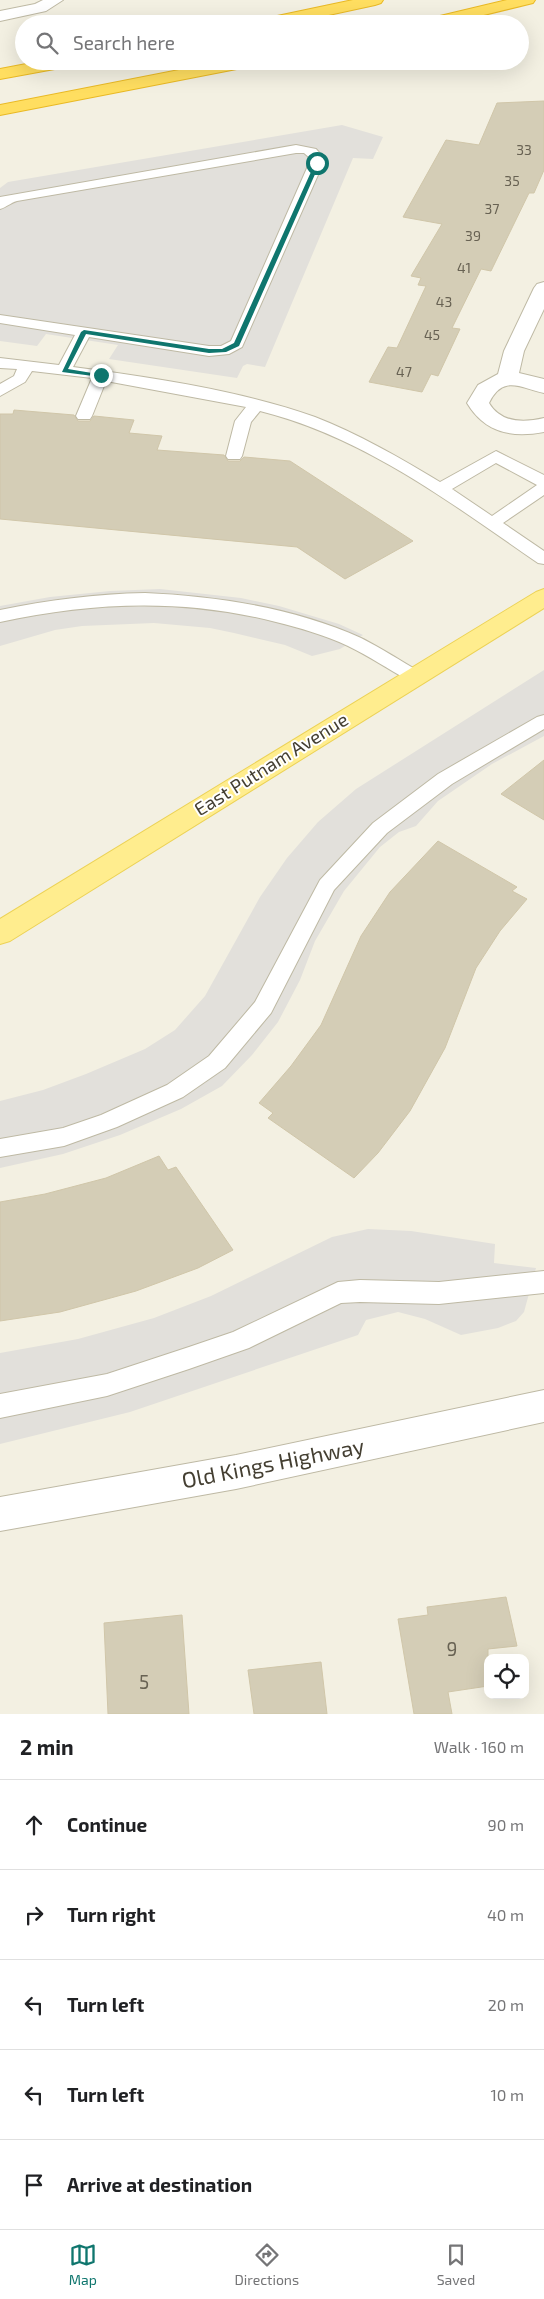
<!DOCTYPE html>
<meta charset="utf-8">
<style>
body{margin:0;font-family:"Exo 2",sans-serif;background:#f6f6f6;color:#202124}
.controls{position:absolute;right:15px;bottom:15px;display:grid;overflow:hidden;border-radius:10px;box-shadow:0 5px 20px #0002}
.controls button{width:45px;height:45px;display:grid;place-items:center;padding:0;border:0;border-bottom:1px solid #e0e0e0;background:#fff;color:#202124;font:25px sans-serif}
.stop{position:absolute;width:15px;height:15px;margin:-11px;border:4px solid #0f766e;border-radius:50%;background:#fff}
.stop.end{background:#0f766e;border-color:#fff;box-shadow:0 1px 5px #0008}
.list{margin:0;padding:0;list-style:none}
h2{display:flex;justify-content:space-between;align-items:center;height:65px;margin:0;padding:0 20px;font-size:21px}
h2 small{font-size:16px;font-weight:400;color:#757577}
.list li{display:grid;grid-template-columns:32px 1fr auto;gap:15px;align-items:center;box-sizing:border-box;height:90px;padding:0 20px;border-top:1px solid #e0e0e0}
.list b{display:block;font-size:19px;white-space:nowrap}
.list em{font-size:16px;font-style:normal;color:#757577}
.icon{flex:none;width:28px;height:28px;fill:none;stroke:currentColor;stroke-width:2;stroke-linecap:round;stroke-linejoin:round}
.map{position:relative;flex:none;width:544px;height:1714px;overflow:hidden}
.search{position:absolute;background:#fff;box-shadow:0 5px 20px #0002;left:15px;right:15px;top:15px;height:55px;display:flex;align-items:center;gap:12px;box-sizing:border-box;padding:0 18px;border-radius:28px;color:#757577;font-size:19px}
.sheet{height:515px;background:#fff}
nav{display:flex;justify-content:space-around;align-items:center;box-sizing:border-box;height:70px;border-top:1px solid #e0e0e0;background:#fff;font-size:14px;color:#757577}
nav a{display:grid;justify-items:center;gap:2px}
nav .on{color:#0f766e}
.map>svg:first-child{display:block}
.parking{fill:#e2e0db}
.building{fill:#d4cdb6;stroke:#d0c6a9}
.lines{fill:none;stroke-linecap:round;stroke-linejoin:round}
.lane-casing{stroke:#beb9a4;stroke-width:2}
.street-casing{stroke:#beb9a4;stroke-width:2}
.primary-casing{stroke:#ecd256;stroke-width:2}
.highway-casing{stroke:#e9b925;stroke-width:2}
.lane{fill:#fff;fill-rule:evenodd}
.street{fill:#fff;fill-rule:evenodd}
.primary{fill:#ffed8e;fill-rule:evenodd}
.highway{fill:#ffde60;fill-rule:evenodd}
.route{fill:#0f766e}
.labels{text-anchor:middle;stroke-width:4;stroke-linejoin:round;paint-order:stroke}
.far-number-label{font-size:14px;fill:#686253}
.street-label{font-size:19px;fill:#443f32;stroke:#fff}
.near-number-label{font-size:19px;fill:#686253}
.near-street-label{font-size:22px;fill:#443f32;stroke:#fff}
</style>
<div class="map">
<svg width="544" height="1714" viewBox="0 0 544 1714">
<rect width="100%" height="100%" fill="#f3f0e2"/>
<!-- parking -->
<path class="parking" d="M342,125l41,12 -10,22 -20,-1 -88,209 -18,-3 -4,2 -6,12 -128,-19 9,-14 -72,-11 -9,12 -37,-5v-153l8,-6z
M160,589l81,9 38,8 60,18 24,11 -23,14 -28,7 -27,-11 -51,-12 -24,-5 -56,-5 -72,3 -27,4 -55,16v-40l50,-9 60,-6z
M544,670v66l-52,28 -54,37 -22,25 -17,6 -19,15 -36,44 -29,50 -15,39 -22,42 -26,33 -30,31 -41,23 -61,26 -57,19 -63,14v-67l43,-11 43,-16 59,-25 30,-19 30,-34 55,-99 27,-39 31,-36 38,-33z
M368,1229l43,2 84,13 -1,19 42,5 -12,44 -8,9 -18,7 -37,7 -36,-16 -27,-7 -32,8 -8,15 -228,77 -130,32v-91l78,-14 76,-21 57,-22 121,-59z"/>
<!-- building -->
<path class="building" d="M544,101v69l-10,23h-5l-38,78 -10,-2 -29,59 8,1 -22,47 -7,-2 -9,18 -53,-10 19,-35 9,1 29,-62 -8,-1 3,-7 -10,-2 31,-52 -39,-7 43,-77 33,5 18,-42z
M14,410l60,5 4,6h12l4,-5 40,4 -5,13 33,3 -5,14 67,5 4,6h12l4,-4 46,4 123,80 -68,38 -48,-32 -297,-28v-105h13z
M544,760v60l-43,-26z
M438,841l79,46 -5,4 15,8 -27,32 -24,37 -31,80 -35,63 -32,42 -24,25 -86,-60 5,-5 -14,-10 32,-37 30,-41 40,-89 29,-44z
M159,1156l9,14 8,-3 57,83 -35,18 -62,23 -76,21 -60,9v-119l45,-8 61,-16z
M506,1597l11,49 -29,3v37l-40,6 4,22h-38l-16,-95 30,-4 -1,-8z
M182,1615l7,99h-81l-4,-91z
M321,1662l6,52h-73l-6,-44z"/>
<g class="lines">
<defs>
<path id="lane" d="M296,145l20,4 9,10 -83,188 -13,7 -20,2 -120,-19 -16,30c77,10 170,24 242,50 44,17 85,41 125,65l56,-31 48,24v20l-41,28 41,28v13l-6,-1c-87,-60 -174,-126 -278,-152l-9,11 -9,34 -2,3h-12l-2,-3 9,-35 11,-14 -140,-26 -14,35 -2,3h-12l-2,-3 16,-38 -60,-7 -7,11 -25,14v-12l14,-8 3,-7 -17,-1v-10l59,7 16,-30 -75,-12v-8l209,31h12l10,-5 80,-182 -7,-6h-8l-279,48c-7,2 -10,6 -17,8v-12zM496,463l41,22 -45,31 -40,-27z
M145,593c71,3 150,15 216,45 20,10 40,23 59,34l3,4 -3,4 -6,2 -6,-2c-20,-11 -39,-24 -60,-34 -23,-11 -48,-18 -72,-24 -93,-24 -183,-20 -276,0v-12c48,-10 96,-16 145,-17z
M544,715v14l-92,55 -65,49 -53,57 -63,123 -46,55 -42,29 -66,30 -53,19 -64,11v-18l63,-11 38,-13 66,-30 42,-29 46,-54 65,-122 53,-57 65,-49 99,-57z
M544,1271v22l-105,11 -79,-2 -19,1 -92,45 -60,21 -82,27 -107,22v-24l107,-20 82,-27 44,-15 105,-50 22,-2 79,2z"/>
<path id="street" d="M43,0h20l-17,11 -46,10v-10l35,-7z
M544,282v27l-20,42 -5,22 25,6v14c-23,-5 -41,-19 -55,10 12,20 34,20 55,15v14c-32,6 -59,1 -77,-29l11,-18 20,-11 6,-23 30,-63 3,-4z
M544,1390v32l-308,67 -236,42v-34l236,-42z"/>
<path id="primary" d="M544,589v19l-534,333 -10,3v-25l536,-327z"/>
<path id="highway" d="M353,0h30l-2,3 -6,2 -88,19h-32l2,-3 6,-2z
M507,0h28l-2,3 -86,21h-30l2,-3z
M42,61h37l-2,4 -6,1 -71,13v-10z
M225,61h35l-2,4 -6,1 -252,49v-10z"/>
</defs>
<!-- lane casing -->
<use href="#lane" class="lane-casing"/>
<!-- street casing -->
<use href="#street" class="street-casing"/>
<!-- primary casing -->
<use href="#primary" class="primary-casing"/>
<!-- highway casing -->
<use href="#highway" class="highway-casing"/>
<!-- lane -->
<use href="#lane" class="lane"/>
<!-- street -->
<use href="#street" class="street"/>
<!-- primary -->
<use href="#primary" class="primary"/>
<!-- highway -->
<use href="#highway" class="highway"/>
</g>
<!-- route -->
<path class="route" d="M317,162l3,1 -81,183 -13,6 -17,1 -123,-19 -18,35 36,6 -3,2 -39,-5 19,-40 3,-2 125,19h13l12,-6 81,-180z"/>
<g class="labels">
<!-- far-number labels -->
<g class="far-number-label">
<text x="524" y="155">33</text>
<text x="512" y="186">35</text>
<text x="492" y="214">37</text>
<text x="473" y="241">39</text>
<text x="464" y="273">41</text>
<text x="444" y="307">43</text>
<text x="432" y="340">45</text>
<text x="404" y="377">47</text>
</g>
<!-- street labels -->
<g class="street-label">
<text transform="translate(271 764) rotate(-32)" y="7">East Putnam Avenue</text>
</g>
<!-- near-number labels -->
<g class="near-number-label">
<text x="452" y="1656">9</text>
<text x="144" y="1689">5</text>
</g>
<!-- near-street labels -->
<g class="near-street-label">
<text transform="translate(273 1463) rotate(-11)" y="8">Old Kings Highway</text>
</g>
</g>
</svg>
<div class="controls">
<button><svg class="icon" aria-label="locate" viewBox="0 0 24 24"><circle cx="12" cy="12" r="6"/><path d="M12 2v4M12 18v4M2 12h4M18 12h4"/></svg></button>
</div>
<div class="stop" style="left:317px;top:163px"></div>
<div class="stop end" style="left:101px;top:375px"></div>
<div class="search"><svg class="icon" aria-label="search" viewBox="0 0 24 24"><circle cx="10" cy="10" r="6"/><path d="M15 15l6 6"/></svg>Search here</div>
</div>
<section class="sheet">
<h2>2 min<small>Walk · 160 m</small></h2>
<ul class="list">
<li><svg class="icon" aria-label="ahead" viewBox="0 0 24 24"><path d="M12 20V5M6 11l6-6 6 6"/></svg><div><b>Continue</b></div><em>90 m</em></li>
<li><svg class="icon" aria-label="right" viewBox="0 0 24 24"><path d="M7 20v-9h11M14 6l5 5-5 5"/></svg><div><b>Turn right</b></div><em>40 m</em></li>
<li><svg class="icon" aria-label="left" viewBox="0 0 24 24"><path d="M17 20v-9H6M10 6l-5 5 5 5"/></svg><div><b>Turn left</b></div><em>20 m</em></li>
<li><svg class="icon" aria-label="left" viewBox="0 0 24 24"><path d="M17 20v-9H6M10 6l-5 5 5 5"/></svg><div><b>Turn left</b></div><em>10 m</em></li>
<li><svg class="icon" aria-label="arrive" viewBox="0 0 24 24"><path d="M6 21V4h12l-3 4 3 4H6"/></svg><div><b>Arrive at destination</b></div></li>
</ul>
</section>
<nav>
<a class="on"><svg class="icon" aria-label="map" viewBox="0 0 24 24"><path d="M3 6l6-2 6 2 6-2v14l-6 2-6-2-6 2zM9 4v14M15 6v14"/></svg>Map</a>
<a><svg class="icon" aria-label="directions" viewBox="0 0 24 24"><path d="M12 3l9 9-9 9-9-9zM9 14v-3h6M13 9l2 2-2 2"/></svg>Directions</a>
<a><svg class="icon" aria-label="saved" viewBox="0 0 24 24"><path d="M7 4h10v16l-5-4-5 4z"/></svg>Saved</a>
</nav>
